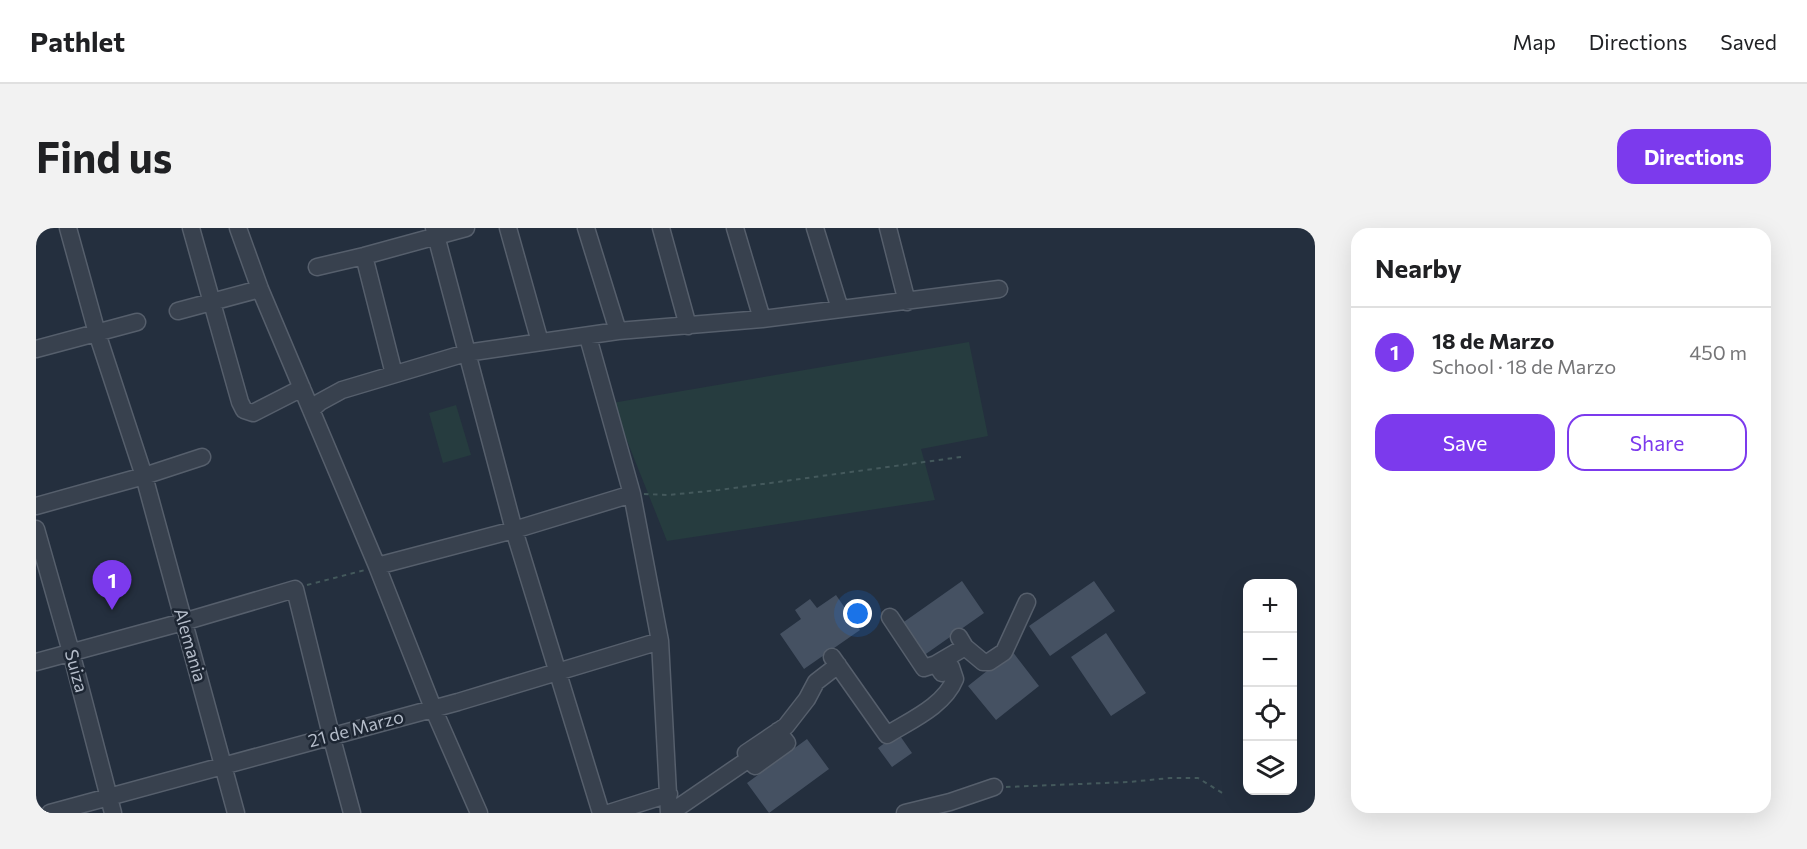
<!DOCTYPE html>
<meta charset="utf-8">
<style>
body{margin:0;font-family:Commissioner,sans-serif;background:#f2f2f2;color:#202124}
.controls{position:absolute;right:18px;bottom:18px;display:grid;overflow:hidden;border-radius:12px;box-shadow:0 6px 24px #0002}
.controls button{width:54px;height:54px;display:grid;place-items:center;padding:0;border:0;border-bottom:2px solid #e0e0e0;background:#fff;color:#202124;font:30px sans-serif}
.you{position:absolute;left:822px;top:386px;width:21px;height:21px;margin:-15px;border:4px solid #fff;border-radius:50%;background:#1a73e8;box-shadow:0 0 0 9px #1a73e833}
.badge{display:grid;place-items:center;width:39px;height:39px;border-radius:50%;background:#7c3aed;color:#fff;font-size:20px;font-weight:700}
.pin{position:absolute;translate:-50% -50px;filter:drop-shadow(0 2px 3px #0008)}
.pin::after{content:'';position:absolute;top:32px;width:21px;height:18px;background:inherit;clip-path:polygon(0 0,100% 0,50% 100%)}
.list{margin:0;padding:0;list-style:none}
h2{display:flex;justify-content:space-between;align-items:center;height:78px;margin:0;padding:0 24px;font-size:26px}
h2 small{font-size:20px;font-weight:400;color:#757577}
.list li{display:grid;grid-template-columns:39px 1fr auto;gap:18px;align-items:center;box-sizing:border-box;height:90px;padding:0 24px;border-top:2px solid #e0e0e0}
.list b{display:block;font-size:22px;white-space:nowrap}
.list p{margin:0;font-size:20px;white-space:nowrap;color:#757577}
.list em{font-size:20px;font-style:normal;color:#757577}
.actions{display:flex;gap:12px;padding:18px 24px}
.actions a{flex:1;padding:14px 0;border:2px solid #7c3aed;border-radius:18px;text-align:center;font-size:21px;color:#7c3aed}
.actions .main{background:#7c3aed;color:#fff}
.icon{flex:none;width:33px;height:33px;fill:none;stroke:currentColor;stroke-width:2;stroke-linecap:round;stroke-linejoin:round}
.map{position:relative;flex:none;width:1279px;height:585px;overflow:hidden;border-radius:18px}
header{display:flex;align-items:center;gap:36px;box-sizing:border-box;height:84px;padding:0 30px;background:#fff;border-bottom:2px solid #e0e0e0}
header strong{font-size:28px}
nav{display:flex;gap:33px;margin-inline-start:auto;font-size:21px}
.intro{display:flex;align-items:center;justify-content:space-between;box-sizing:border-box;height:144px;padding:0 36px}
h1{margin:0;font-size:42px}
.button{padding:15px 27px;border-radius:18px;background:#7c3aed;color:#fff;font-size:21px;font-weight:700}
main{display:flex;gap:36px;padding:0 36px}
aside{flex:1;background:#fff;border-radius:18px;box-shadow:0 6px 24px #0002}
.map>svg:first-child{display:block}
.green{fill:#263c3f}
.building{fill:#455162}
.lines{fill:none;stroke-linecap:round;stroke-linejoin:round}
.minor-casing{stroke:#565f6c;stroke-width:19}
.path{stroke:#44595c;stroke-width:2;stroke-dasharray:4.5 4.5;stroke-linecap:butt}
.minor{stroke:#38414e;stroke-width:16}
.labels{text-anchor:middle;stroke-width:5;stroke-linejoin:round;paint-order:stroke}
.street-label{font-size:18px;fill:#b4bcc9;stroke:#1d2633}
</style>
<header>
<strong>Pathlet</strong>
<nav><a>Map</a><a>Directions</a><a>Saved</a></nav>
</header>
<div class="intro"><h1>Find us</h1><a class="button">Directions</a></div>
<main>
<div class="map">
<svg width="1279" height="585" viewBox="0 0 1279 585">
<rect width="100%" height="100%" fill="#242f3e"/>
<!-- green -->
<path class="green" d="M933,114l19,94 -67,13 14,51 -268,41 -55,-138z
M420,177l15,50 -28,8 -14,-50z"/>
<!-- building -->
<path class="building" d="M926,353l22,32 -61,43 -22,-32z
M1058,353l21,30 -65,45 -21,-30z
M800,367l24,35 -56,39 -24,-35 21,-15 -6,-9 15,-11 7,9z
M1070,405l40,60 -35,23 -40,-59z
M976,423l27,35 -43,34 -28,-34z
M862,505l14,20 -20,14 -14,-19z
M771,511l22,30 -60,44 -22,-30z"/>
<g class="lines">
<defs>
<path id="minor" d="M32,0l29,105 47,143 92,337
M155,0l49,174 4,8 9,3 49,-25
M202,0l22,61 117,277 56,142 46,105
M398,0l80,302 87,283
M472,0l32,114
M550,0l32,103
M625,0l27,98
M699,0l27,91
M779,0l25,81
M852,0l19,74
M328,28l30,118
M281,39l47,-11 102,-28
M142,83l82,-22
M552,109l44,157 28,147 9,172
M0,121l101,-27
M275,182l9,-8 22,-12 124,-37 152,-22 144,-12 237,-30
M0,278l108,-30 58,-19
M0,301l35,123 42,161
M341,338l137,-36 118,-36
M854,389l34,51 12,-4 29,-17
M923,409l6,10 18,15h6l15,-10 23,-50
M796,429l55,78c24,-15 57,-29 68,-56l-4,-12 -9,6 -6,-9
M0,434l147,-40 112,-33 36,146 21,78
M713,531l6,7 32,-23 -9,-12
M14,585l408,-111 202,-61
M573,585l60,-19
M634,585l79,-54 -3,-6 40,-27 21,-27 9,-17 22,-17
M869,585l45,-11 44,-15"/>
</defs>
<!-- minor casing -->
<use href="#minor" class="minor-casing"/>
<!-- path -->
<path class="path" d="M608,266l24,1 51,-5 242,-33
M271,357l58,-15
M970,559l123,-5 41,-4h28l26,16"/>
<!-- minor -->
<use href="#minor" class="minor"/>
</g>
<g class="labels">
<!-- street labels -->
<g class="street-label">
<text transform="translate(154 417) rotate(74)" y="6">Alemania</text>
<text transform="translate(40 443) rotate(75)" y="6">Suiza</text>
<text transform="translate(320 501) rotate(-15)" y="6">21 de Marzo</text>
</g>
</g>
</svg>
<div class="controls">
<button>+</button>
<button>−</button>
<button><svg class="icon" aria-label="locate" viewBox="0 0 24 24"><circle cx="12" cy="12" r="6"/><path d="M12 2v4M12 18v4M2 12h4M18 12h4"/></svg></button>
<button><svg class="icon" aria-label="layers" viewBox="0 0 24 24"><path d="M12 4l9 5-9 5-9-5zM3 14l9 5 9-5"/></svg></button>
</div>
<div class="you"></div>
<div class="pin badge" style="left:76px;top:382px">1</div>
</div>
<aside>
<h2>Nearby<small></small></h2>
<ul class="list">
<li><span class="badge">1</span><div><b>18 de Marzo</b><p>School · 18 de Marzo</p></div><em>450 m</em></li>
</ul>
<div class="actions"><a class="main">Save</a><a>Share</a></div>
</aside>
</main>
